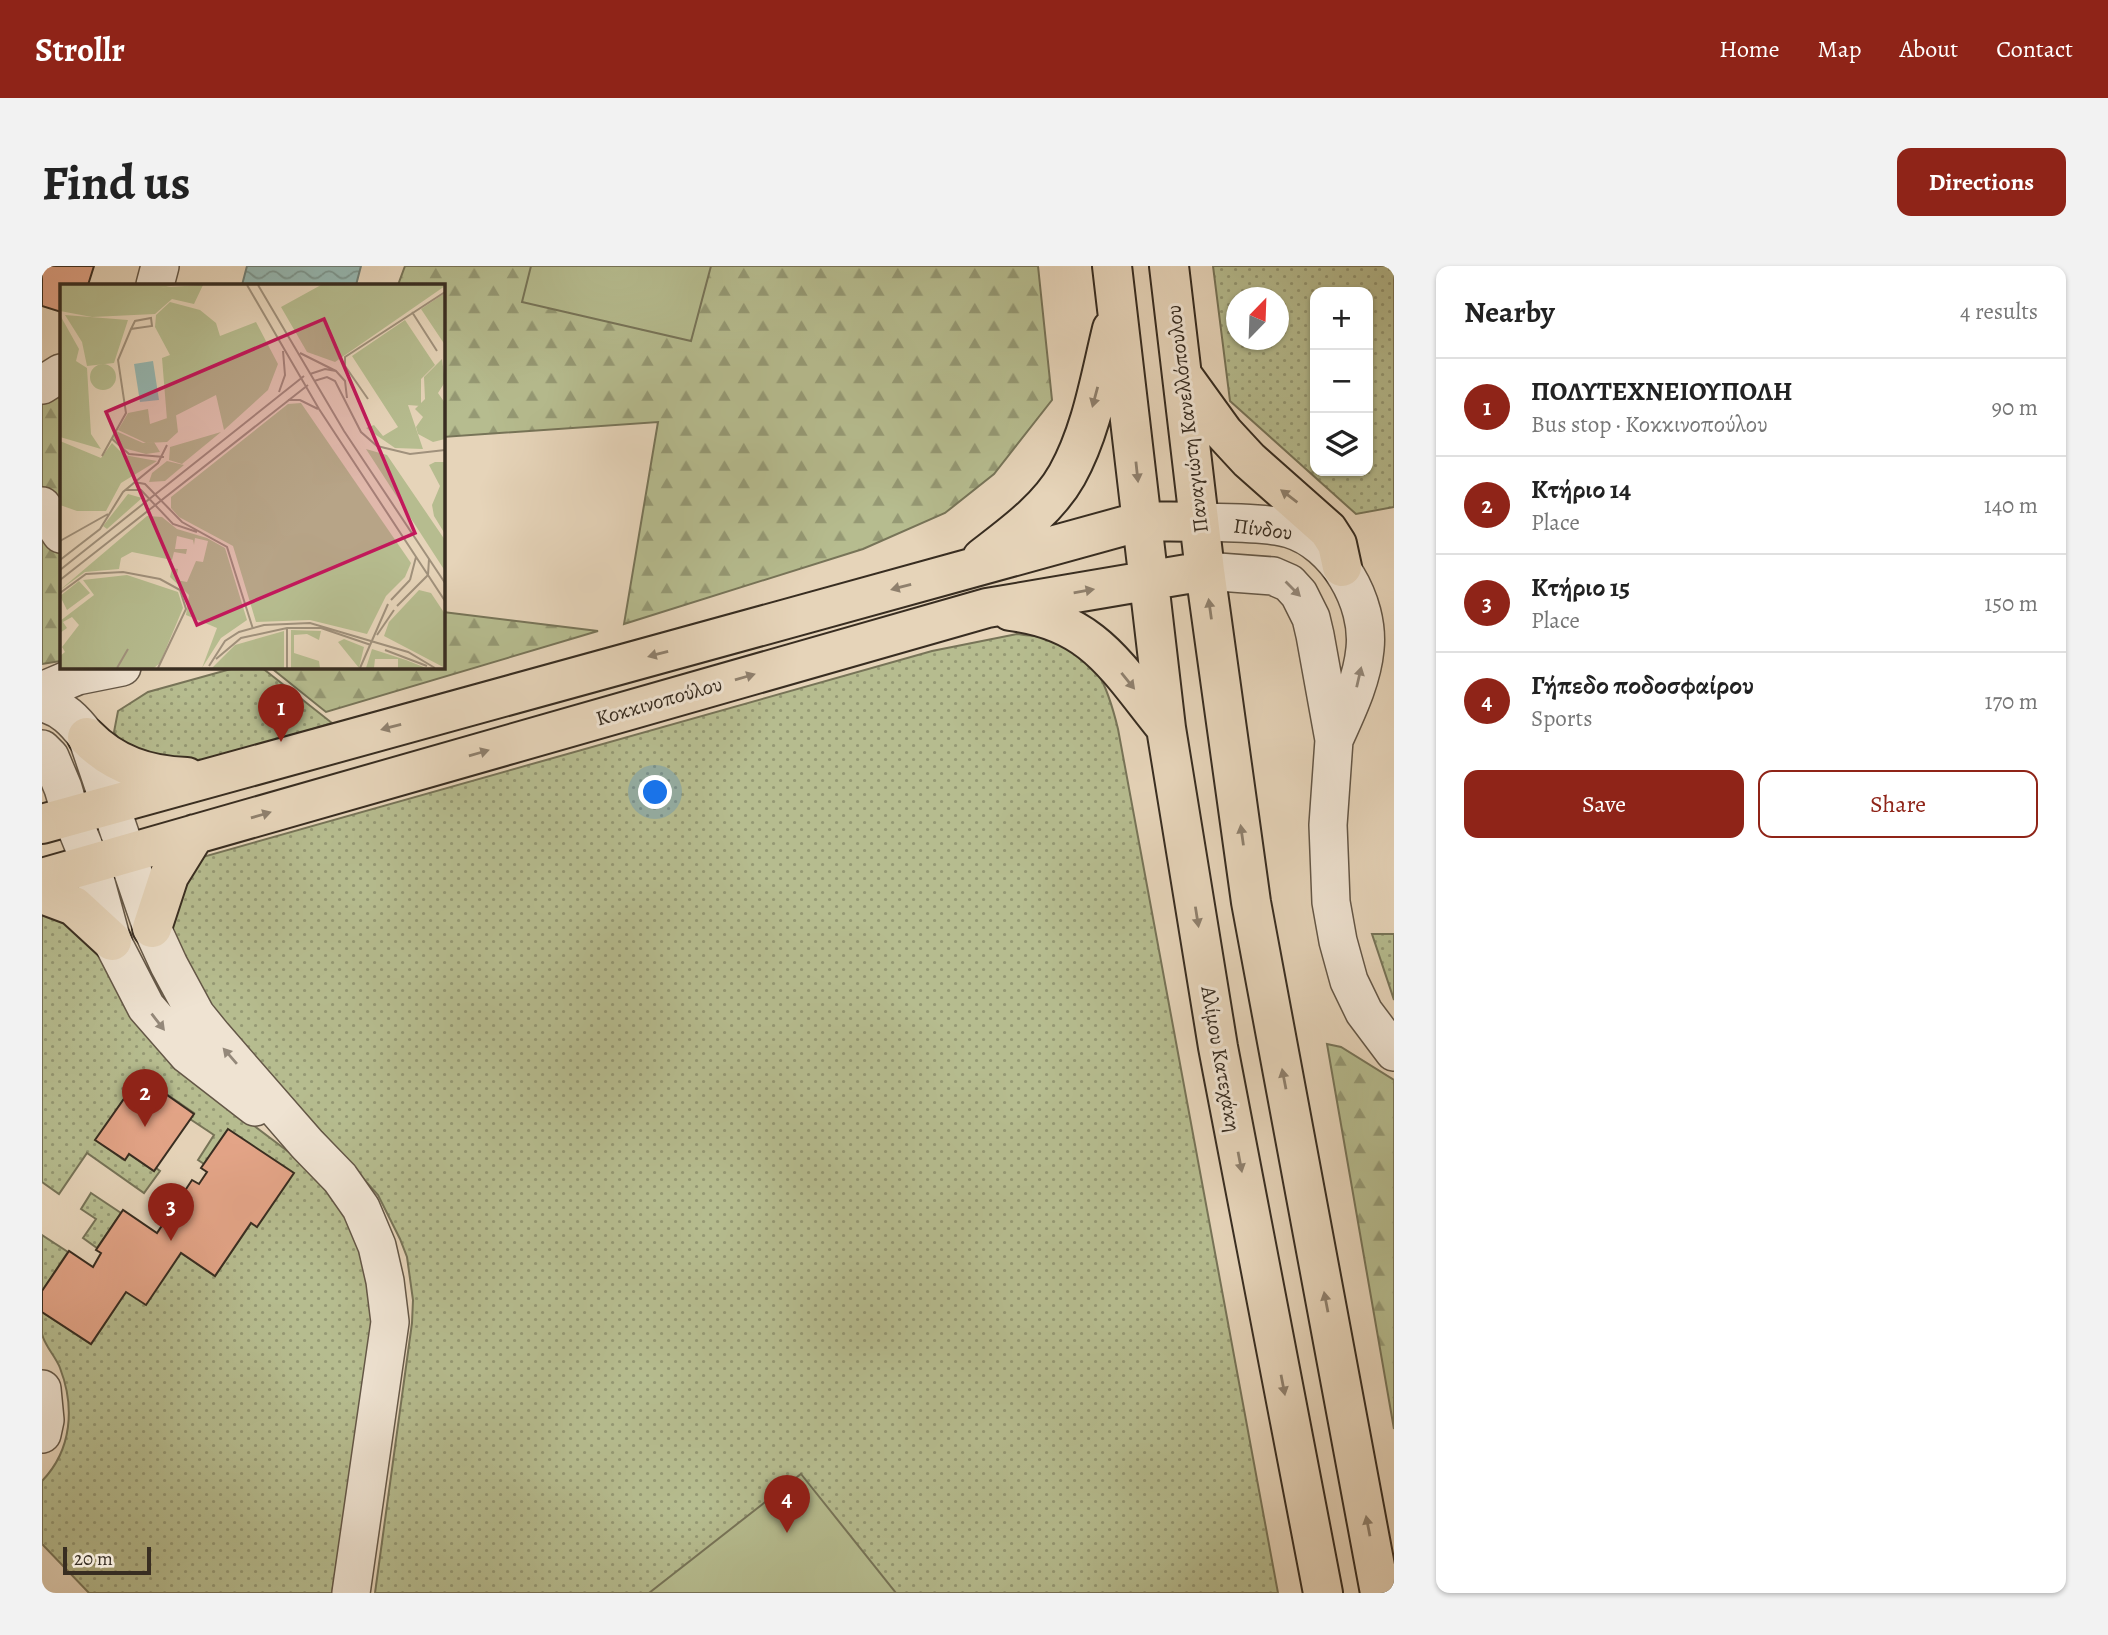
<!DOCTYPE html>
<meta charset="utf-8">
<style>
body{margin:0;font-family:Alegreya,serif;background:#f2f2f2;color:#222}
.controls{position:absolute;right:21px;top:21px;display:grid;overflow:hidden;border-radius:14px;box-shadow:0 2px 5px #0004}
.controls button{width:63px;height:63px;display:grid;place-items:center;padding:0;border:0;border-bottom:2px solid #e0e0e0;background:#fff;color:#222;font:35px sans-serif}
.compass{position:absolute;left:1184px;top:21px;width:63px;height:63px;border-radius:50%;background:#fff;box-shadow:0 2px 5px #0004;rotate:23deg}
.scale{position:absolute;left:21px;bottom:18px;width:88px;box-sizing:border-box;padding-left:7px;border:4px solid #382d21;border-top:0;font-size:19px;line-height:24px;white-space:nowrap;color:#382d21;-webkit-text-stroke:5px #efe3d2;paint-order:stroke}
.you{position:absolute;left:614px;top:527px;width:24px;height:24px;margin:-18px;border:5px solid #fff;border-radius:50%;background:#1a73e8;box-shadow:0 0 0 10px #1a73e833}
.badge{display:grid;place-items:center;width:46px;height:46px;border-radius:50%;background:#8f2418;color:#fff;font-size:23px;font-weight:700}
.pin{position:absolute;translate:-50% -58px;filter:drop-shadow(0 2px 4px #0008)}
.pin::after{content:'';position:absolute;top:37px;width:24px;height:21px;background:inherit;clip-path:polygon(0 0,100% 0,50% 100%)}
.list{margin:0;padding:0;list-style:none}
h2{display:flex;justify-content:space-between;align-items:center;height:91px;margin:0;padding:0 28px;font-size:30px}
h2 small{font-size:23px;font-weight:400;color:#767676}
.list li{display:grid;grid-template-columns:46px 1fr auto;gap:21px;align-items:center;box-sizing:border-box;height:98px;padding:0 28px;border-top:2px solid #e0e0e0}
.list b{display:block;font-size:26px;white-space:nowrap}
.list p{margin:0;font-size:23px;white-space:nowrap;color:#767676}
.list em{font-size:23px;font-style:normal;color:#767676}
.actions{display:flex;gap:14px;padding:21px 28px}
.actions a{flex:1;padding:16px 0;border:2px solid #8f2418;border-radius:14px;text-align:center;font-size:24px;color:#8f2418}
.actions .main{background:#8f2418;color:#fff}
.icon{flex:none;width:38px;height:38px;fill:none;stroke:currentColor;stroke-width:2;stroke-linecap:round;stroke-linejoin:round}
.map{position:relative;flex:none;width:1352px;height:1327px;overflow:hidden;border-radius:14px}
header{display:flex;align-items:center;gap:42px;box-sizing:border-box;height:98px;padding:0 35px;background:#8f2418;color:#fff}
header strong{font-size:33px}
nav{display:flex;gap:38px;margin-inline-start:auto;font-size:24px}
.intro{display:flex;align-items:center;justify-content:space-between;box-sizing:border-box;height:168px;padding:0 42px}
h1{margin:0;font-size:49px}
.button{padding:18px 32px;border-radius:14px;background:#8f2418;color:#fff;font-size:24px;font-weight:700}
main{display:flex;gap:42px;padding:0 42px}
aside{flex:1;background:#fff;border-radius:14px;box-shadow:0 2px 5px #0004}
.map>svg:first-child{display:block}
.grass{fill:url(#grass-dots);stroke:#777458;stroke-width:2;fill-rule:evenodd}
.forest{fill:url(#forest-firs);stroke:#777458;stroke-width:2}
.green{fill:#b6bc8f;stroke:#777458;stroke-width:2}
.water{fill:url(#water-waves);stroke:#708078;stroke-width:2}
.building{fill:#e3a487;stroke:#382d21;stroke-width:2}
.lines{fill:none;stroke-linecap:round;stroke-linejoin:round}
.minor-casing{stroke:#645747;stroke-width:40}
.major-casing{stroke:#382d21;stroke-width:42}
.minor{stroke:#efe3d2;stroke-width:37}
.major{stroke:#e6d4b9;stroke-width:38}
.oneway{fill:#8f806d}
.oneway2{fill:#94887a}
.labels{text-anchor:middle;stroke-width:6;stroke-linejoin:round;paint-order:stroke}
.street-label{font-size:21px;fill:#382d21;stroke:#efe3d2}
.inset-road{fill:none;stroke:#a0917c;stroke-width:2}
.view{fill:#c2185b;fill-opacity:0.15;stroke:#c2185b;stroke-width:3.5}
.inset-edge{fill:none;stroke:#382d21;stroke-width:3.5}
</style>
<header>
<strong>Strollr</strong>
<nav><a>Home</a><a>Map</a><a>About</a><a>Contact</a></nav>
</header>
<div class="intro"><h1>Find us</h1><a class="button">Directions</a></div>
<main>
<div class="map">
<svg width="1352" height="1327" viewBox="0 0 1352 1327">
<defs>
<pattern id="grass-dots" width="8" height="8" patternUnits="userSpaceOnUse" patternTransform="scale(1.75)"><rect width="8" height="8" fill="#b6bc8f"/><path d="M2 2h.1M6 6h.1" fill="none" stroke="#959974" stroke-width="1.8" stroke-linecap="round"/></pattern>
<pattern id="forest-firs" width="22" height="20" patternUnits="userSpaceOnUse" patternTransform="scale(1.75)"><rect width="22" height="20" fill="#b6bc8f"/><path d="M5 1l3.5 6h-7zM16 11l3.5 6h-7z" fill="#959974"/></pattern>
<pattern id="water-waves" width="16" height="10" patternUnits="userSpaceOnUse" patternTransform="scale(1.75)"><rect width="16" height="10" fill="#96b8b2"/><path d="M0 5q4-4 8 0t8 0" fill="none" stroke="#7b9690"/></pattern>
</defs>
<rect width="100%" height="100%" fill="#e6d4b9"/>
<filter id="stains"><feTurbulence type="fractalNoise" baseFrequency=".00286" numOctaves="4"/><feColorMatrix values="0 0 0 0 .2 0 0 0 0 .09 0 0 0 0 .02 0 0 0 .5 -.17"/></filter>
<radialGradient id="worn" r=".72"><stop offset=".6" stop-color="#630" stop-opacity="0"/><stop offset="1" stop-color="#630" stop-opacity=".3"/></radialGradient>
<!-- grass -->
<path class="grass" d="M1171,0h181v241l-38,7 -126,-113zM1273,26h53v179h-53zM1195,32h42v42h-42z
M975,368c12,2 27,2 38,6 43,16 53,48 63,89l160,864h-903l37,-270 1,-23 -6,-43 -7,-18 -22,-44 -189,-212 -18,-43 -1,-41 22,-39 740,-209z
M196,401h23l71,56 -134,42 -68,-9 -16,-24 4,-21 30,-19z
M0,642l25,6 141,177 86,65 32,34 20,28 16,33 12,70 -42,272h-243l-47,-49v-63c30,-31 33,-74 18,-113 -4,-11 -16,-23 -18,-34 0,-7 0,-15 0,-22l49,32 35,-52 55,-39 34,23 36,-53 -47,-59 -6,-4 16,-25 -24,-16 4,-6 -54,-37 -44,64 28,20 5,-6 25,17 2,-3 4,3 -16,22 -57,-40 -28,41 -17,-12z
M1330,668h22v66z
M49,927l30,20 -24,35 -14,-10 13,-19 -15,-10z
M0,969l26,17 -26,39z"/>
<!-- forest -->
<path class="forest" d="M363,0h633l14,134 -58,74 -49,39 -82,36 -239,75 34,-202 -215,15v-152h-45z
M13,124l6,11v105l-19,-20v-85z
M0,267l19,14v114l-19,3z
M401,346l155,19 -272,81 -56,-45h173z
M1285,778l14,3 53,33v349z"/>
<!-- green -->
<path class="green" d="M489,0h180l-20,75 -169,-39z
M759,1208l95,119h-247z"/>
<!-- water -->
<path class="water" d="M205,0h114l-5,19h-114z"/>
<!-- building -->
<path class="building" d="M0,0h52l-6,19h-27v27l-19,-6z
M98,810l54,38 -40,57 -25,-17 -4,6 -30,-20z
M186,863l66,44 -37,54 -6,-4 -36,53 -34,-23 -35,52 -20,-13 -35,52 -49,-32v-21l27,-40 24,16 8,-14 -5,-3 27,-40 34,23 35,-53 7,4 8,-12 -6,-4z"/>
<g class="lines">
<defs>
<path id="minor" d="M113,19l5,-19
M0,119l19,-12
M0,240l19,28
M1157,256c25,1 69,0 91,7 46,14 80,73 75,120 -3,32 -18,62 -31,91
M1163,305l68,5 16,7 10,11 12,24 4,17 19,105 -6,85 3,77 7,39 11,40 15,31 30,40
M0,425l35,-15 45,-9
M0,437c20,4 33,18 45,34l65,191 17,37 27,50 17,21 94,108 33,34 21,30 16,38 8,35 5,41 -39,271
M0,483l8,8 13,31 8,27 20,49 21,77 34,66 42,48 67,52
M0,1123l3,31 -3,14"/>
<path id="major" d="M1070,0l54,462 52,319 105,546
M1127,0l36,305 46,331 129,691
M1143,113l39,54 25,27 79,70 9,14 5,23
M940,292c31,-24 66,-49 85,-83 25,-45 33,-97 45,-146
M968,345c84,10 107,57 156,117
M45,471c27,28 62,39 100,40
M0,558l1100,-303 57,1
M0,612l945,-270 218,-37
M0,628l32,12 38,35
M110,662l17,-52 26,-42"/>
</defs>
<!-- minor casing -->
<use href="#minor" class="minor-casing"/>
<!-- major casing -->
<use href="#major" class="major-casing"/>
<!-- minor -->
<use href="#minor" class="minor"/>
<!-- major -->
<use href="#major" class="major"/>
</g>
<!-- one-way arrows -->
<defs><path id="oneway-solid" d="M-6-.8H1V-3.2L6.5 0L1 3.2V.8H-6Z" transform="scale(1.75)"/></defs>
<g class="oneway">
<use href="#oneway-solid" transform="translate(1053 131) rotate(105)"/>
<use href="#oneway-solid" transform="translate(1095 206) rotate(84)"/>
<use href="#oneway-solid" transform="translate(1247 230) rotate(-143)"/>
<use href="#oneway-solid" transform="translate(859 321) rotate(165)"/>
<use href="#oneway-solid" transform="translate(1042 325) rotate(-10)"/>
<use href="#oneway-solid" transform="translate(1168 343) rotate(-98)"/>
<use href="#oneway-solid" transform="translate(616 388) rotate(165)"/>
<use href="#oneway-solid" transform="translate(703 411) rotate(-16)"/>
<use href="#oneway-solid" transform="translate(1086 415) rotate(51)"/>
<use href="#oneway-solid" transform="translate(349 461) rotate(165)"/>
<use href="#oneway-solid" transform="translate(437 487) rotate(-16)"/>
<use href="#oneway-solid" transform="translate(219 549) rotate(-16)"/>
<use href="#oneway-solid" transform="translate(1200 569) rotate(-98)"/>
<use href="#oneway-solid" transform="translate(1155 651) rotate(81)"/>
<use href="#oneway-solid" transform="translate(1242 813) rotate(-101)"/>
<use href="#oneway-solid" transform="translate(1198 896) rotate(79)"/>
<use href="#oneway-solid" transform="translate(1284 1036) rotate(-101)"/>
<use href="#oneway-solid" transform="translate(1241 1119) rotate(79)"/>
<use href="#oneway-solid" transform="translate(1326 1260) rotate(-101)"/>
</g>
<g class="oneway2">
<use href="#oneway-solid" transform="translate(1251 323) rotate(45)"/>
<use href="#oneway-solid" transform="translate(1317 411) rotate(-77)"/>
<use href="#oneway-solid" transform="translate(116 756) rotate(52)"/>
<use href="#oneway-solid" transform="translate(188 790) rotate(-131)"/>
</g>
<g class="labels">
<!-- street labels -->
<g class="street-label">
<text transform="translate(1145 153) rotate(-97)" y="7">Παναγιώτη Κανελλόπουλου</text>
<text transform="translate(1221 263) rotate(7)" y="7">Πίνδου</text>
<text transform="translate(617 435) rotate(-16)" y="7">Κοκκινοπούλου</text>
<text transform="translate(1179 793) rotate(80)" y="7">Αλίμου Κατεχάκη</text>
</g>
</g>
<!-- overview -->
<g transform="translate(18 18)">
<rect width="385" height="385" fill="#e6d4b9"/>
<path d="M0,1h116l-116,23zM261,1h124v1l-110,76 -28,-10 -26,-45zM385,9v52l-24,-36zM345,36l30,45 -14,14v27l-13,-1 15,44 -28,-1 -29,-20 8,-3 9,11 15,-9 -46,-71zM241,119l110,160 -6,14 -19,19 -19,38 -57,-14 -54,2 -23,-76 -54,-29 -8,-9v-11l117,-93zM88,125l2,15 26,-9 2,17 -11,10 -21,1 -28,-13 10,-17zM107,177l17,4 -19,16 -16,1 3,-9zM68,210l14,4 -35,31 -4,-3zM87,232l15,1 15,12 30,9 18,10 22,72 -26,18 -19,30 15,-40 -31,-13 3,-20 -19,-18 2,-9 6,1 -2,11 11,2 9,-21 7,1 5,-21 -13,-3 -1,7 -1,-5 -16,-4 -2,13h12l-1,5 -12,-2 -2,8 -40,-8 -11,6 -2,11 -34,3 -25,18zM67,291l51,17 5,16 -23,55 -6,5h-94v-12l5,-4 -3,-5 17,-22 -7,-8 -9,5 4,6 -7,5v-12l34,-26 -11,-15zM19,297l11,12 -23,17 -7,-14zM359,306l12,3 14,21v54l-61,-32 5,-14zM231,346l30,1 -2,9 -12,-6 -13,1v18l25,8 1,7h-29zM224,347v37h-72l23,-23zM284,355l20,8 -5,21 -21,-26zM312,365l34,11 20,8h-28v-9h-23l-1,9h-8z" fill="#b6bc8f"/>
<path d="M59,1l12,4 72,-4 -9,19 -22,-5 -17,15 -63,3 -32,-6v-21zM110,18l30,8 16,13 4,13 36,-14 22,42 -10,26 -44,40 -8,-35 -49,25 -5,-62 8,-3 -15,-28 1,-12zM0,31l19,34 -3,12 11,7 4,66 10,15 -41,-12zM5,31l63,5 -14,43 -27,3 -5,-24zM382,75l3,23 -7,11 7,10v36l-12,3 -15,-8 -2,-7 7,-10 -8,-8 10,-10 -1,-22zM56,147l27,12 11,-1 6,10 -14,2 -23,-6 -10,-10zM161,148l-39,32 -13,-4 1,-13zM0,157l41,17 11,-15 12,12 33,6 -36,22 -15,28h-29l-17,-6zM306,165l21,6 58,85v31zM375,178h10v72l-11,-18 -2,-11 8,-19 -11,-21z" fill="#b6bc8f"/>
<path d="M151,67l5,28 -30,6 -5,-28zM30 93a13 13 0 1 1 26 0a13 13 0 1 1-26 0ZM251,270l65,36 -19,35 -65,-36z" fill="#b6bc8f"/>
<path d="M93,77l6,39 -19,2 -6,-38z" fill="#96b8b2"/>
<path class="inset-road" d="M187,1l72,124 126,192M198,1l86,146 101,152M352,28l25,39M240,69l36,18M250,90l15,-5 11,2 9,10 2,17M254,97l13,-4 8,4 26,51 16,14 33,8 35,-4M219,108l6,-17 -2,-24M308,115l-23,-33v-9l100,-65M228,116h12l18,9M51,154l18,16 35,3M42,172l24,-43 -8,-53 13,-31 21,-3 -1,-8 -16,3 -4,8M74,198l11,2 37,38 45,25 26,82M66,206h15l32,34 24,8M0,257l48,-27M0,276l40,-31 23,-37 35,-29 9,-18M0,286l244,-194M0,296l248,-195M350,296l6,-23M0,309l26,-19 37,-2 37,7 20,11 6,19 -28,59M331,316l19,-20M337,322l31,-31 1,-16M317,351l17,-25M325,366l42,16M156,375l25,-21 46,-10h34l50,17M149,382l16,-25 14,-9 25,-7 46,-2 98,29 27,16M57,384l11,-19M227,384v-40M300,384l28,-64"/>
<path class="view" d="M264,35l91,214 -218,92 -91,-213z"/>
<rect width="385" height="385" class="inset-edge"/>
</g>
<rect width="100%" height="100%" filter="url(#stains)"/>
<rect width="100%" height="100%" fill="url(#worn)"/>
</svg>
<div class="controls">
<button>+</button>
<button>−</button>
<button><svg class="icon" aria-label="layers" viewBox="0 0 24 24"><path d="M12 4l9 5-9 5-9-5zM3 14l9 5 9-5"/></svg></button>
</div>
<svg class="compass" viewBox="-18 -18 36 36"><path d="M0-13l5 13h-10z" fill="#e53935"/><path d="M0 13l5-13h-10z" fill="#767676"/></svg>
<div class="scale">20 m</div>
<div class="you"></div>
<div class="pin badge" style="left:239px;top:476px">1</div>
<div class="pin badge" style="left:103px;top:861px">2</div>
<div class="pin badge" style="left:129px;top:975px">3</div>
<div class="pin badge" style="left:745px;top:1267px">4</div>
</div>
<aside>
<h2>Nearby<small>4 results</small></h2>
<ul class="list">
<li><span class="badge">1</span><div><b>ΠΟΛΥΤΕΧΝΕΙΟΥΠΟΛΗ</b><p>Bus stop · Κοκκινοπούλου</p></div><em>90 m</em></li>
<li><span class="badge">2</span><div><b>Κτήριο 14</b><p>Place</p></div><em>140 m</em></li>
<li><span class="badge">3</span><div><b>Κτήριο 15</b><p>Place</p></div><em>150 m</em></li>
<li><span class="badge">4</span><div><b>Γήπεδο ποδοσφαίρου</b><p>Sports</p></div><em>170 m</em></li>
</ul>
<div class="actions"><a class="main">Save</a><a>Share</a></div>
</aside>
</main>
